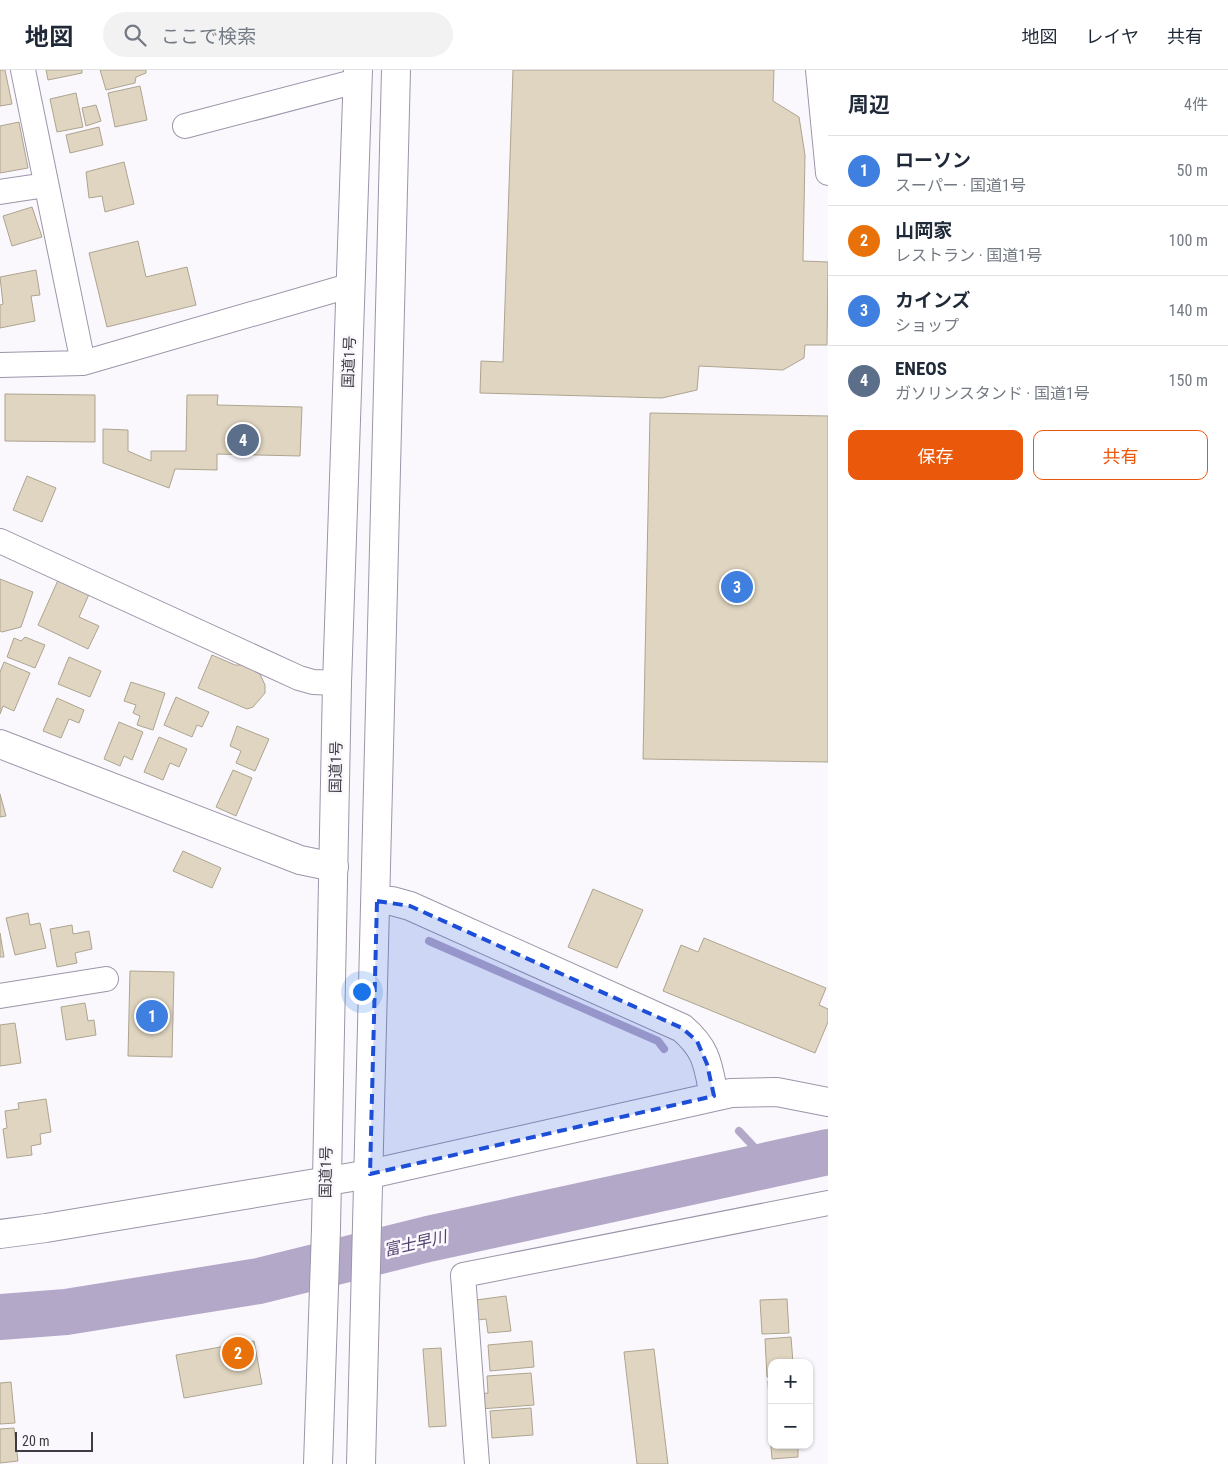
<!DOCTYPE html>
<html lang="ja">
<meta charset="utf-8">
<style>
body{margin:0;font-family:"Roboto Condensed","Noto Sans JP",sans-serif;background:#f2f2f3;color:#1f2937}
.controls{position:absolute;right:15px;bottom:15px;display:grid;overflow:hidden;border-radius:10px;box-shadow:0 1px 4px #0004}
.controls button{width:45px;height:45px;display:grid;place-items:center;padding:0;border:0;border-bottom:1px solid #e0e1e3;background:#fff;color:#1f2937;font:25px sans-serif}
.scale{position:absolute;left:15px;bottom:12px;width:78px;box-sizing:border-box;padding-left:5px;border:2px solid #3e3b44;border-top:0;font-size:14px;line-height:18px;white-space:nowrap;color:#3e3b44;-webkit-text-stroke:4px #faf8fd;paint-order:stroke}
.you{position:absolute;left:361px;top:921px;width:18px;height:18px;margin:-12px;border:4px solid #fff;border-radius:50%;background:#1a73e8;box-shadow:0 0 0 8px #1a73e833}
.badge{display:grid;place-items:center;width:32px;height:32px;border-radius:50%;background:#ea580c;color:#fff;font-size:16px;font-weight:700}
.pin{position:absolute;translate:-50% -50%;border:2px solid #fff;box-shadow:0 1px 5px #0006}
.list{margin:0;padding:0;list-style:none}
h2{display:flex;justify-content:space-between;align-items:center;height:65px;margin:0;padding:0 20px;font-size:21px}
h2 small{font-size:16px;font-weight:400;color:#747a83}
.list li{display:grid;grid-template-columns:32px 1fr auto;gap:15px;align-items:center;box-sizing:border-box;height:70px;padding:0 20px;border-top:1px solid #e0e1e3}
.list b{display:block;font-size:19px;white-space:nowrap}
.list p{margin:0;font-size:16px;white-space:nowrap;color:#747a83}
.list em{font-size:16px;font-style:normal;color:#747a83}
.actions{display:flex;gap:10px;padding:15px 20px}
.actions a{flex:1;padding:11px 0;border:1px solid #ea580c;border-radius:10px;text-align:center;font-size:18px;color:#ea580c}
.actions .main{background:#ea580c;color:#fff}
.icon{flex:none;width:28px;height:28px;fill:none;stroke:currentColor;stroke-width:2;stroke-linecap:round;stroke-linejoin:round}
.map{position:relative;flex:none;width:828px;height:1394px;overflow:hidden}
header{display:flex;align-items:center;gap:30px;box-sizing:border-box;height:70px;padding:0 25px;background:#fff;border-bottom:1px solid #e0e1e3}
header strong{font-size:24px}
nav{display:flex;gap:28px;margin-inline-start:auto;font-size:18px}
.search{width:350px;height:45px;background:#f2f2f3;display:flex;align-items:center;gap:12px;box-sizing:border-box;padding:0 18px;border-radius:28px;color:#747a83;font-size:19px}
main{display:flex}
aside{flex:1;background:#fff}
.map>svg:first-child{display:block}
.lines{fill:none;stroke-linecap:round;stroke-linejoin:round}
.stream{stroke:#b4a8c9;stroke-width:8}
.river{stroke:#b4a8c9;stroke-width:46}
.building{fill:#dfd5c0;stroke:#ada490}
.minor-casing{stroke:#9c95a9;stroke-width:26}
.tertiary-casing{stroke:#9c95a9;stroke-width:30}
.trunk-casing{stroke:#9c95a9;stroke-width:30}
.minor{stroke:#fff;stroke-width:24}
.tertiary{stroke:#fff;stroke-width:28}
.trunk{stroke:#fff;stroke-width:28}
.marked{fill:#1d4ed8;fill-opacity:0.2;stroke:#1d4ed8;stroke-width:4;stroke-dasharray:10 6;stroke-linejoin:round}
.labels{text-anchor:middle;stroke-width:5;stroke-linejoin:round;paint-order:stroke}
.street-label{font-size:15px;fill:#3e3b44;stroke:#faf8fd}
.water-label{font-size:16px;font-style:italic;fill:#4f3d6b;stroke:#faf8fd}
</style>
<header>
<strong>地図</strong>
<div class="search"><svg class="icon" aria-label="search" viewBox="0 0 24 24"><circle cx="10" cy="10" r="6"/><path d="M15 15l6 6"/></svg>ここで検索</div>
<nav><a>地図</a><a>レイヤ</a><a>共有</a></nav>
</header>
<main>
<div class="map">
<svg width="828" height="1394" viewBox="0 0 828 1394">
<rect width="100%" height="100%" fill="#faf8fd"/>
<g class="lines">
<!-- stream -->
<path class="stream" d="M429,871l229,100 6,8
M739,1061l31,33"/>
<!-- river -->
<path class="river" d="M0,1247l66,-5 193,-31 169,-42 400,-87"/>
</g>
<!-- building -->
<path class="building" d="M0,0h5l7,34 -12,2z
M46,0h36v3l-34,7z
M100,0h46v3l-10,4 -1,6 -29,7z
M513,0h261l-1,31 26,16 6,38 -2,106 25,1 -1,83h-22l-1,13 -21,12 -84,-4 -2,24 -35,8 -182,-5 1,-32 22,1z
M140,16l7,34 -32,7 -7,-34z
M76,23l7,34 -26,5 -7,-33z
M96,35l5,16 -15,5 -4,-18z
M19,52l9,46 -28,5v-47z
M99,57l4,18 -33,8 -4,-18z
M124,92l10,42 -29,8 -3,-16 -13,2 -3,-26z
M32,137l10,30 -30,9 -9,-30z
M138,171l8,36 41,-10 9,38 -89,22 -18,-74z
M36,200l4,25 -9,1 4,25 -35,7v-23l3,-1 -3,-27z
M5,324l90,1v47l-90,-1z
M187,325h31l-1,10 85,2 -2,49 -83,-2v16l-42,-1 -6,19 -66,-25v-34l25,1v21l23,10v-10h35z
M650,343l178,3v346l-185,-3z
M27,406l29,12 -14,34 -29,-12z
M59,508l31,14 -11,25 20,9 -11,23 -50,-24z
M0,509l33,13 -12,35 -19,5 -2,-1z
M25,567l20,8 -10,23 -28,-11 7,-19 7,3z
M212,585l23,10h11l13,7 6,13v8l-12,14 -6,2 -49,-21z
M69,587l32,14 -11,26 -32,-13z
M4,592l26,11 -16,38 -11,-5 -3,8v-42z
M131,612l34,11 -12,37 -16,-5 3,-9 -7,-3 3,-8 -12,-4z
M176,627l33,15 -7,15 -5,-2 -5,12 -28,-12z
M57,628l27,12 -5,13 -10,-4 -8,19 -18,-7z
M119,652l24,10 -11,28 -8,-4 -4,10 -16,-7z
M237,656l32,13 -14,32 -19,-8 5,-12 -11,-5z
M159,667l28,12 -8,18 -9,-4 -7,17 -19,-8z
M233,700l19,8 -16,38 -20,-9z
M0,724l6,22 -6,1z
M183,781l38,17 -9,20 -39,-17z
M593,819l50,21 -26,58 -49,-21z
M28,843l2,12 10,-2 6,25 -31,7 -9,-37z
M72,855l1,9 16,-3 3,18 -17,4 2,10 -20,4 -7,-38z
M0,863l4,24h-4z
M704,868l122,50 -7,17 9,4v13l-13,31 -152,-62 18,-46 17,7z
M130,901l44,1 -2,85 -44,-1z
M85,933l3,18 6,-1 2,15 -30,5 -5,-33z
M15,953l6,40 -21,3v-41z
M46,1029l5,33 -11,2 1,10 -10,2 1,9 -25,3 -4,-29 4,-1 -2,-17 14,-2 -1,-6z
M506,1226l5,35 -23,2 -2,-14 -8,1 -2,-20z
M787,1229l2,34 -27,1 -2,-34z
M791,1267l2,26h-21v14h-5l-2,-38z
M254,1271l8,43 -78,14 -8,-43z
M532,1271l2,26 -44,4 -2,-26z
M441,1278l5,78 -17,1 -6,-78z
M654,1279l14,115h-31l-13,-112z
M531,1303l3,32 -54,4 -1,-15 9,-1 -1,-17z
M772,1310v38h-2l-2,-37z
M11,1312l4,41 -15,1v-41z
M531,1338l2,27 -41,3 -2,-27z
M769,1352h3v23h26v12l-26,2z
M14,1358l4,33 -18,2v-34z"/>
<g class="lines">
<defs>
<path id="minor" d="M23,0l60,293
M818,0l10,103
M185,56l172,-45
M0,122l46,-7
M0,295l83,-2 269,-78
M0,471l299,137 14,4 24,1
M0,926l106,-17
M477,1394l-14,-189 365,-72"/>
<path id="tertiary" d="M0,674l300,116 34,7
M377,831h15l18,5 272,122c25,21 26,37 32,68
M0,1164l46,-6 324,-54 361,-81 46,-1 51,10"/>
<path id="trunk" d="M318,1394l8,-235 11,-546 21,-613
M361,1394l35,-1394"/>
</defs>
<!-- minor casing -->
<use href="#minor" class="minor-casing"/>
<!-- tertiary casing -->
<use href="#tertiary" class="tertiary-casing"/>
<!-- trunk casing -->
<use href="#trunk" class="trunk-casing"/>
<!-- minor -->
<use href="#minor" class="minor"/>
<!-- tertiary -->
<use href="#tertiary" class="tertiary"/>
<!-- trunk -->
<use href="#trunk" class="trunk"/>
</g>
<!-- marked area -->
<path class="marked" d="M377,831l33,5 272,122 15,13 10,23 7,32 -344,78z"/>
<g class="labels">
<!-- street labels -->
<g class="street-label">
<text transform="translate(349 292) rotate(-88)" y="5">国道1号</text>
<text transform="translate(336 697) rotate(-89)" y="5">国道1号</text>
<text transform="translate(326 1102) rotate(-89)" y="5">国道1号</text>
</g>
<!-- water labels -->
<g class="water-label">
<text transform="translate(415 1173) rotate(-13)" y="6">富士早川</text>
</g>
</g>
</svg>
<div class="controls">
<button>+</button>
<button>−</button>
</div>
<div class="scale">20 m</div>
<div class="you"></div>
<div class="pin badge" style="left:152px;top:946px;background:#3f7fe0">1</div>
<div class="pin badge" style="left:238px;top:1283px;background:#e8710a">2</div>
<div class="pin badge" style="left:737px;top:517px;background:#3f7fe0">3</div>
<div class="pin badge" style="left:243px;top:370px;background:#5c6f8a">4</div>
</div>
<aside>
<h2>周辺<small>4件</small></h2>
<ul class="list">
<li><span class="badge" style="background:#3f7fe0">1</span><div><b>ローソン</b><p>スーパー · 国道1号</p></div><em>50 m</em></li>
<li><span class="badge" style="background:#e8710a">2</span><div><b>山岡家</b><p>レストラン · 国道1号</p></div><em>100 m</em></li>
<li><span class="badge" style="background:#3f7fe0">3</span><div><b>カインズ</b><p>ショップ</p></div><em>140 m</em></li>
<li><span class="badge" style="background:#5c6f8a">4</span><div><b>ENEOS</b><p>ガソリンスタンド · 国道1号</p></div><em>150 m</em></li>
</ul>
<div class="actions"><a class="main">保存</a><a>共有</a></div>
</aside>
</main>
